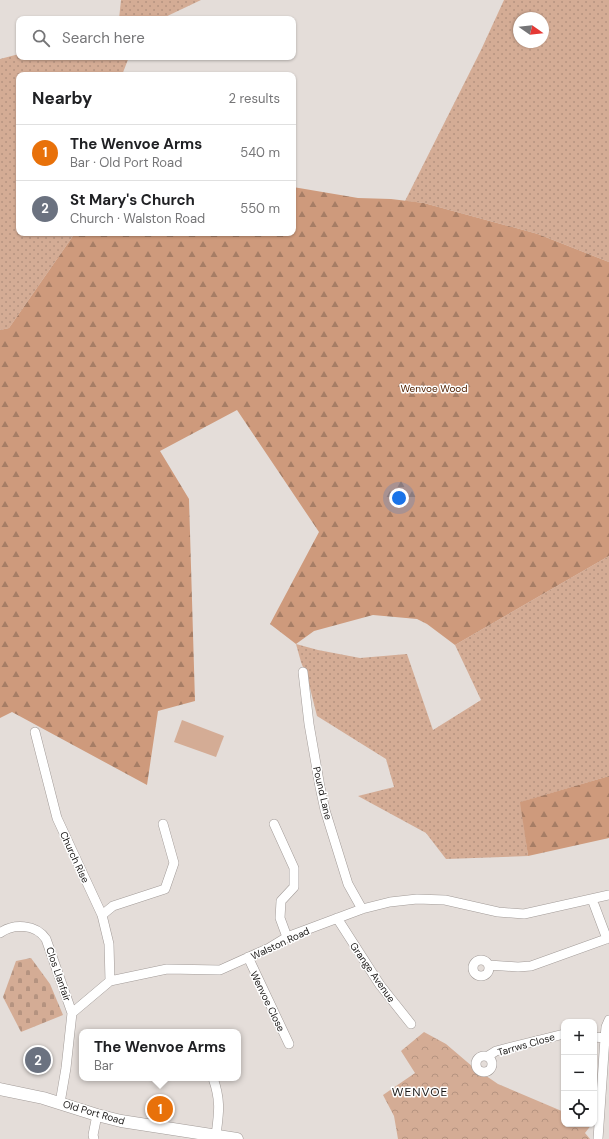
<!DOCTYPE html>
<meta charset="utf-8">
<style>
body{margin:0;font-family:"DM Sans",sans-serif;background:#f6f6f6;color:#202124}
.controls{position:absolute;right:12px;bottom:12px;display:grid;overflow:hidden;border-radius:8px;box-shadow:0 1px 3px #0004}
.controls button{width:36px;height:36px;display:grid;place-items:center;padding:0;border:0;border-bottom:1px solid #e0e0e0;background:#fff;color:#202124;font:20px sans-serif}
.compass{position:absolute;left:513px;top:12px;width:36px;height:36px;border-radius:50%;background:#fff;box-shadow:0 1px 3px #0004;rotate:104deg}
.you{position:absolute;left:399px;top:498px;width:14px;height:14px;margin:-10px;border:3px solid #fff;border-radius:50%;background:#1a73e8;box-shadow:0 0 0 6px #1a73e833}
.badge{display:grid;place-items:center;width:26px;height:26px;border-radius:50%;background:#936d15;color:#fff;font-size:13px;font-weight:700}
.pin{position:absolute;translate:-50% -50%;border:2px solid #fff;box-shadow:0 1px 4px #0006}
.popup{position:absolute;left:79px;top:1029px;width:162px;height:52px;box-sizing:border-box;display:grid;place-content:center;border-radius:8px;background:#fff;filter:drop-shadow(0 1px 3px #0005);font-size:13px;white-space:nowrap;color:#757577}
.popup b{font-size:15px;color:#202124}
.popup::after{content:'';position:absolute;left:50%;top:100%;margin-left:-8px;border:8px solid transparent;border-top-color:#fff}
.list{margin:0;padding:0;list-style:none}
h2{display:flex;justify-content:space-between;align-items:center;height:52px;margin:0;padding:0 16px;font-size:17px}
h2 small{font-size:13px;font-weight:400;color:#757577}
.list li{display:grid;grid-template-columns:26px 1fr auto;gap:12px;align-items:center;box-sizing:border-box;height:56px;padding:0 16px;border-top:1px solid #e0e0e0}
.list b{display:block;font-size:15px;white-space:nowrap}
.list p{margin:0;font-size:13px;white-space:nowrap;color:#757577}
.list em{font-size:13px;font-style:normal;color:#757577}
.icon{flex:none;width:22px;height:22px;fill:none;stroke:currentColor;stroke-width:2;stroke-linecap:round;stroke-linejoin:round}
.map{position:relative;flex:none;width:609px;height:1139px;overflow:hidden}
.search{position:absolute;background:#fff;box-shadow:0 1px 3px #0004;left:16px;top:16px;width:280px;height:44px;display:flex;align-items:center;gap:10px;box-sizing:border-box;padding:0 14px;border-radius:8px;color:#757577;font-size:15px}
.panel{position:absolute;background:#fff;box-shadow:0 1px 3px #0004;left:16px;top:72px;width:280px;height:164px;border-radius:8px}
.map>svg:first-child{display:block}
.grass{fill:url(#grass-dots);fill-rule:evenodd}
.forest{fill:url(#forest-firs)}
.cemetery{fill:url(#cemetery-stones)}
.park{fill:url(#park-crowns)}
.garden{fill:#d4ac95}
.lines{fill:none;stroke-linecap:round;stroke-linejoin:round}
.minor-casing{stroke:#a29b98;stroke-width:10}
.tertiary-casing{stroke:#a29b98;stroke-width:13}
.minor{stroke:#fff;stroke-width:9}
.tertiary{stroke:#fff;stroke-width:12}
.labels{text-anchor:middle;stroke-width:3;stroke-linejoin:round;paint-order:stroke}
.park-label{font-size:10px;fill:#512100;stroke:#fff}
.street-label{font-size:10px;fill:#1a1817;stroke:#fff}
.quarter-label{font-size:12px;letter-spacing:1px;fill:#1a1817;stroke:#fff}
</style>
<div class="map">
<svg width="609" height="1139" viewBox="0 0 609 1139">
<defs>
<pattern id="grass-dots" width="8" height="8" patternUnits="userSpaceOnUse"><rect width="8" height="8" fill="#d4ac95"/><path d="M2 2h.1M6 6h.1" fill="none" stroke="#b59380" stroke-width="1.8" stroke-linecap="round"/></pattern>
<pattern id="forest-firs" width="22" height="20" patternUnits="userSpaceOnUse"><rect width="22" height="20" fill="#ce9a7c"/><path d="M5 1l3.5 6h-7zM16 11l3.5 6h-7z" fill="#a67d65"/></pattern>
<pattern id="cemetery-stones" width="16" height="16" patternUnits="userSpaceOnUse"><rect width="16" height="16" fill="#d4ac95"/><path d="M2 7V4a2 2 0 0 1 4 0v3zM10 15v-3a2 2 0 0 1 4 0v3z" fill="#b59380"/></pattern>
<pattern id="park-crowns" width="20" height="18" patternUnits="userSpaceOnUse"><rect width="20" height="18" fill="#d4ac95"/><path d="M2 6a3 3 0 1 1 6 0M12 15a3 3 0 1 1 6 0" fill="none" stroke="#b59380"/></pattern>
</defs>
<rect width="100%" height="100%" fill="#e4ddd9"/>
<!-- grass -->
<path class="grass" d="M121,0h80l-40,19h-42z
M504,0h105v262l-71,-28 -114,-31 -19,-2 76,-151zM519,18h24v24h-24z
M19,54v3h110l-7,18h-103v158h56l-66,95 -9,2v-271z
M609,556v220l-88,26 7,54 -82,3 -20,-26 -68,-37 36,-9 -8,-28 -69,-43 -9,-36 -7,-18 -5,-18 22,6 42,8 47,-4 26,76 48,-30 -26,-55z"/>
<!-- forest -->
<path class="forest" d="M293,187l65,11 33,1 33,4 114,31 71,28v294l-154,89 -28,-21 -10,-5 -44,-4 -59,16 -18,13 -26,-20 49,-92 -82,-122 -77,41 29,48 6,202 -37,10 -11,74 -135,-73 -12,6v-388l9,-2 66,-95h218z
M609,776v62l-81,18 -8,-54z"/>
<!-- cemetery -->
<path class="cemetery" d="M31,958l19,26 13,31 -42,17 -18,-35 13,-36z"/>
<!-- park -->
<path class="park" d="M424,1032l22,12 27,23 25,17 66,28v12h28l-7,9 5,6h-192l-4,-23 -11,-21 32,-22 -14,-22z"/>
<!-- garden -->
<path class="garden" d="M182,720l42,16 -8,21 -42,-15z"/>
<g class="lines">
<defs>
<path id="minor" d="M303,672l6,52 11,63 5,23 23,74 14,25
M35,732l22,86 45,97 7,29 1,37
M274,824l20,44v19l-13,14 -1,17 7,19
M592,899l15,40
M102,915l11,-9 52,-17 9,-26 -11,-39
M337,918l43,67 31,39
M0,933c13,-10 36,-9 46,6l26,74
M248,957l41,87
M473 968a8 8 0 1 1 16 0a8 8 0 1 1-16 0Z
M489,965l29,2 13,-1 78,-28
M594,1037l11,1
M476 1064a8 8 0 1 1 16 0a8 8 0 1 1-16 0Z
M488,1056l8,-5 68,-17
M213,1078c8,23 6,34 3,57
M60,1103l6,-35 6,-55 38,-32 57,-12 53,1 49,-22 18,-11 75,-28 28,-7 27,-3 28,1 53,12 26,2 85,-19
M94,1139l-1,-4 4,-20
M598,1139l7,-101 1,-11 3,-7"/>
<path id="tertiary" d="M0,1089l43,9 54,17 24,6 116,18"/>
</defs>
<!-- minor casing -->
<use href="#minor" class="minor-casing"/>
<!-- tertiary casing -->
<use href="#tertiary" class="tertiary-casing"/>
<!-- minor -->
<use href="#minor" class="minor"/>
<!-- tertiary -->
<use href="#tertiary" class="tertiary"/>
</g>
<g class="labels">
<!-- park labels -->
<g class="park-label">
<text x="434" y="392">Wenvoe Wood</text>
</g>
<!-- street labels -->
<g class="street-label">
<text transform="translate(323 793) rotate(77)" y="4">Pound Lane</text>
<text transform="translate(75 857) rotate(65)" y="4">Church Rise</text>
<text transform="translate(280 943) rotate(-25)" y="4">Walston Road</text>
<text transform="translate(373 972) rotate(55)" y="4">Grange Avenue</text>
<text transform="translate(59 974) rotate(71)" y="4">Clos Llanfair</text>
<text transform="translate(268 1001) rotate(64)" y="4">Wenvoe Close</text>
<text transform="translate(526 1044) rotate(-16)" y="4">Tarrws Close</text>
<text transform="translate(94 1112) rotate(16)" y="4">Old Port Road</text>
</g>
<!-- quarter labels -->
<g class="quarter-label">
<text x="420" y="1096">WENVOE</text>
</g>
</g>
</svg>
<div class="controls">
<button>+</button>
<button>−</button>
<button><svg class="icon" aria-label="locate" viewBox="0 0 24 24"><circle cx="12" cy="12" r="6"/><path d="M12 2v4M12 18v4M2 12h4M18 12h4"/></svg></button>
</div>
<svg class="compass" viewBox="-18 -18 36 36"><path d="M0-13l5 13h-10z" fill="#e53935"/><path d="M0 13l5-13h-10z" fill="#757577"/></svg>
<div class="you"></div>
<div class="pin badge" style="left:160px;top:1109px;background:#e8710a">1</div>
<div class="popup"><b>The Wenvoe Arms</b>Bar</div>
<div class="pin badge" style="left:38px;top:1060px;background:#6b7280">2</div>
<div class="search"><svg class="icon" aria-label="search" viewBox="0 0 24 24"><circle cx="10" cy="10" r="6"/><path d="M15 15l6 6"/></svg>Search here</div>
<section class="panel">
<h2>Nearby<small>2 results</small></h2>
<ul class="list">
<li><span class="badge" style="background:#e8710a">1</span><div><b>The Wenvoe Arms</b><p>Bar · Old Port Road</p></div><em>540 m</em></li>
<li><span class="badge" style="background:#6b7280">2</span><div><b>St Mary's Church</b><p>Church · Walston Road</p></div><em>550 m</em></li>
</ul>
</section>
</div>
